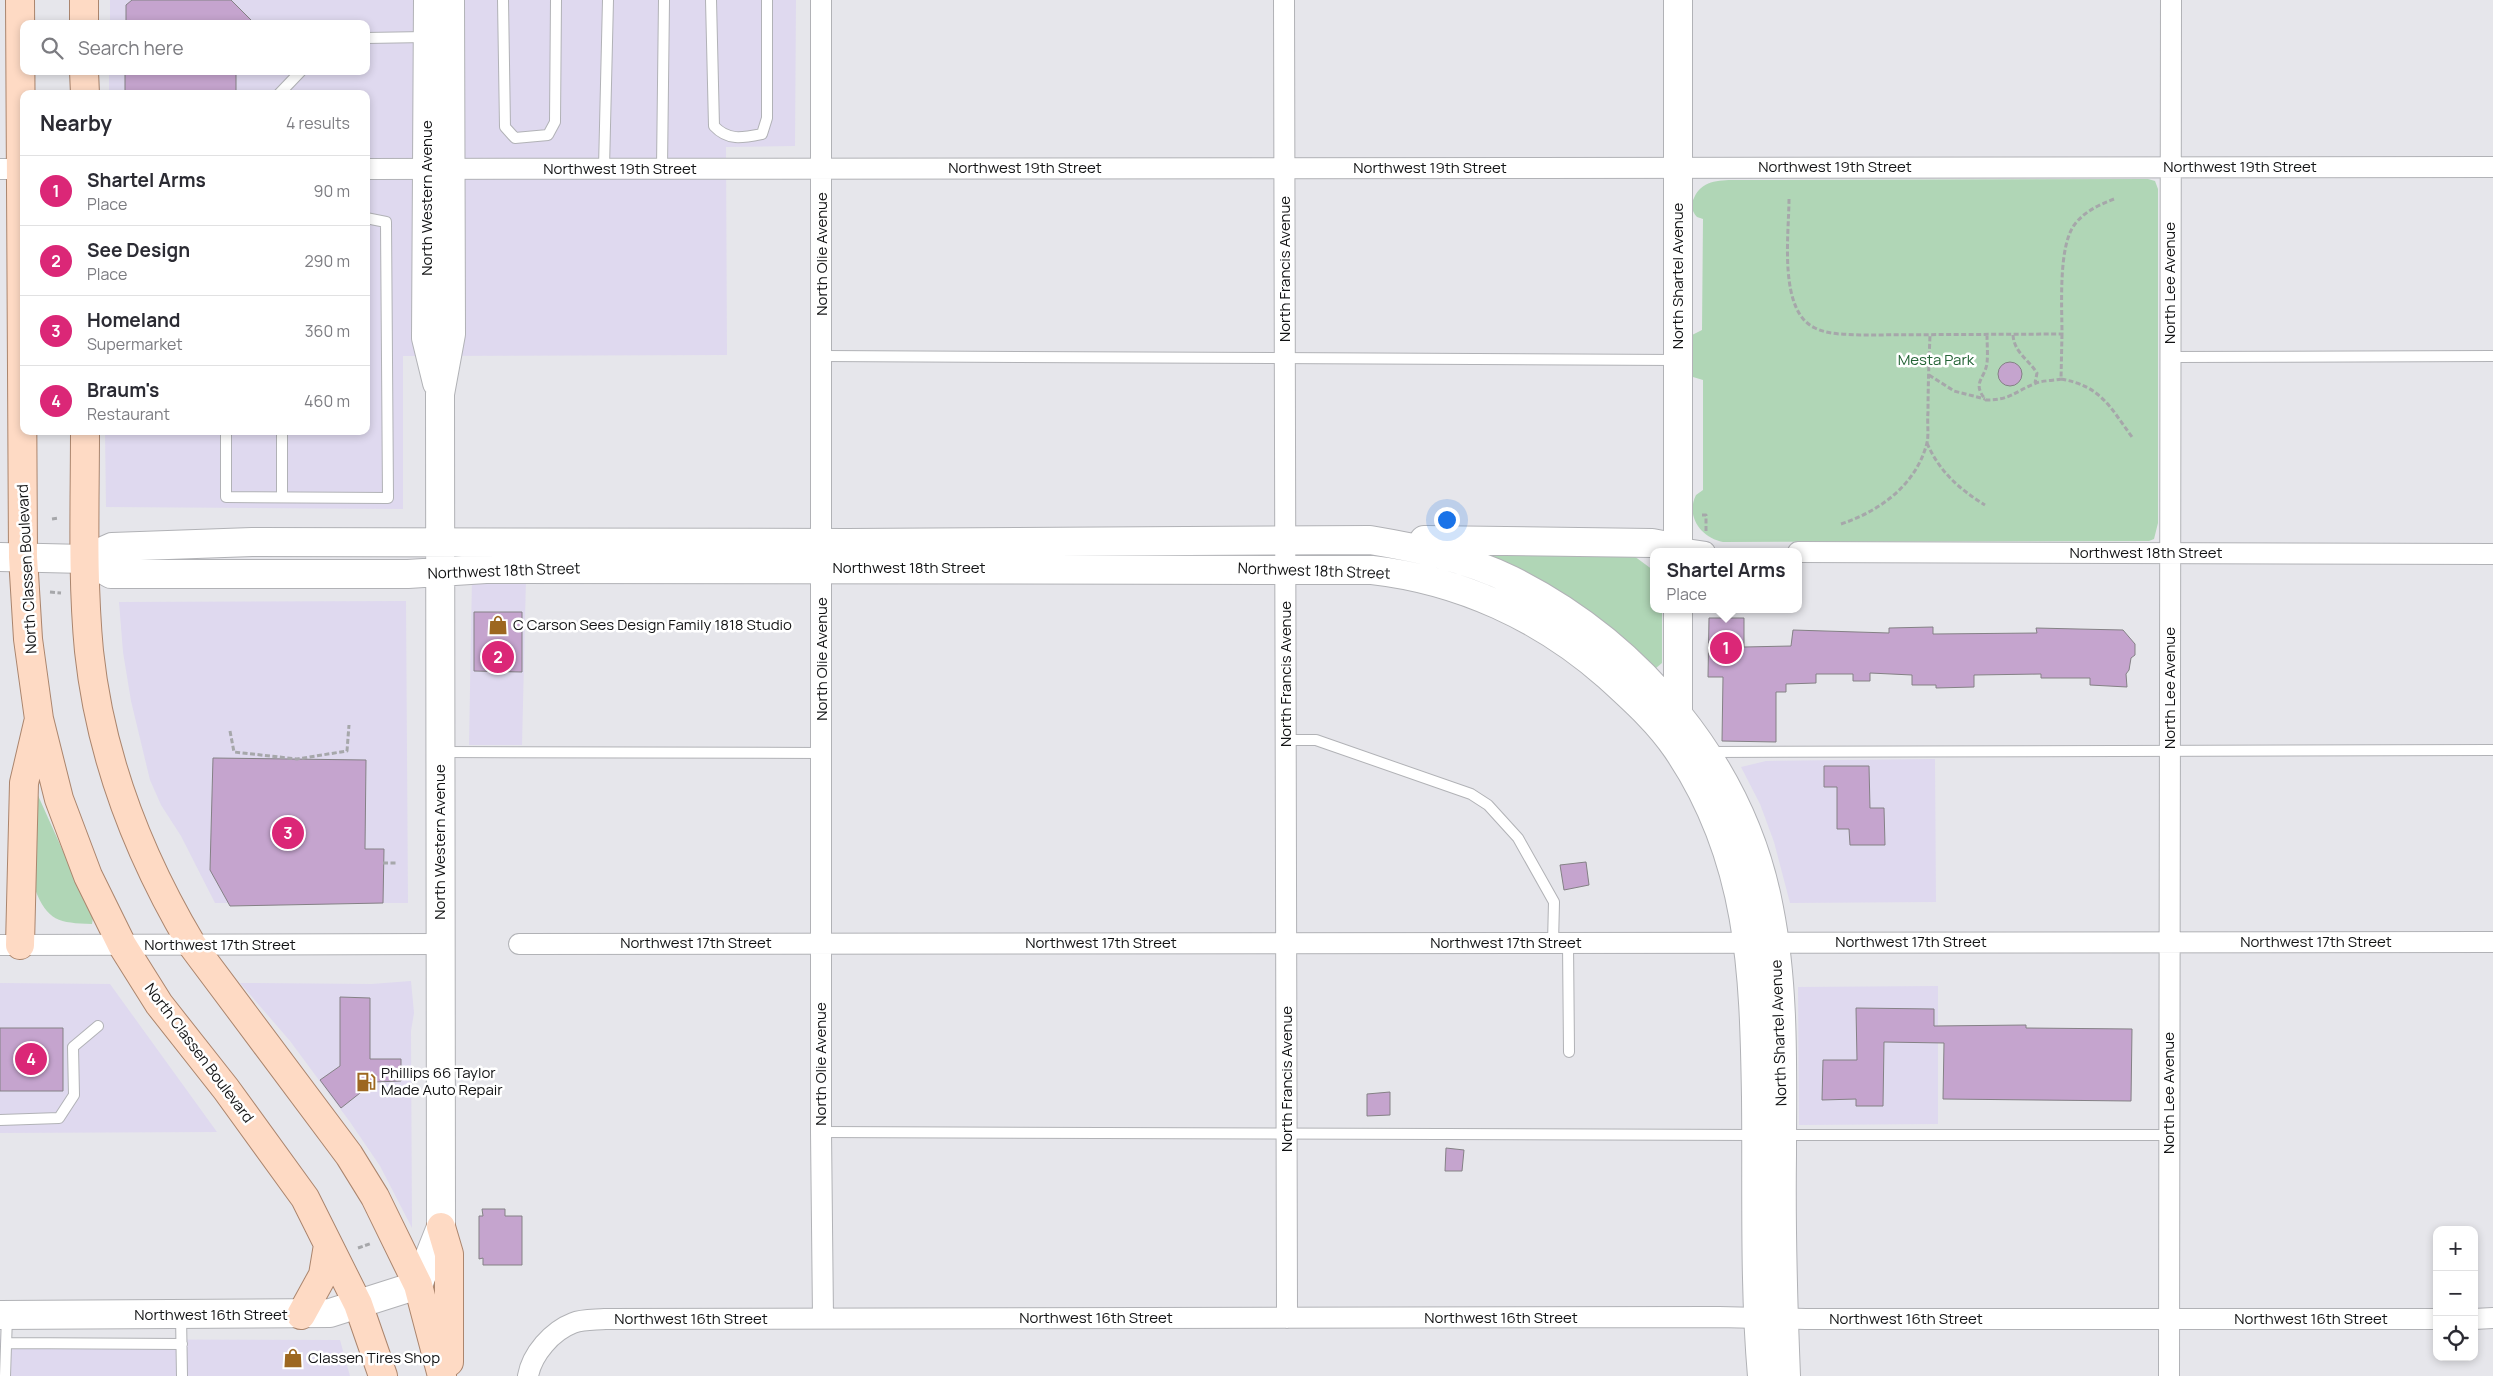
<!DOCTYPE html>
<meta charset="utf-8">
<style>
body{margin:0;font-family:Manrope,sans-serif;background:#f2f2f3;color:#2b2b33}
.controls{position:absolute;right:15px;bottom:15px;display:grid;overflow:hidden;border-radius:10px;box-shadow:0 2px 8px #0003}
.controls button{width:45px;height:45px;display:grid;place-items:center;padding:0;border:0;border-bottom:1px solid #e1e1e2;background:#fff;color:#2b2b33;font:25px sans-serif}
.you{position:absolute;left:1446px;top:519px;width:18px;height:18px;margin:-12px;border:4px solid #fff;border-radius:50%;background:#1a73e8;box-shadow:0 0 0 8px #1a73e833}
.badge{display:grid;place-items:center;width:32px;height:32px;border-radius:50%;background:#db2777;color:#fff;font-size:16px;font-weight:700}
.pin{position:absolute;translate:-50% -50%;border:2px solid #fff;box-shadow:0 1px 5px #0006}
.popup{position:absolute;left:1650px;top:548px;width:152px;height:65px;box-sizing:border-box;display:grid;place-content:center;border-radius:10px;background:#fff;filter:drop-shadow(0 1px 4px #0005);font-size:16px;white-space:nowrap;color:#7c7c81}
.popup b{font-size:19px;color:#2b2b33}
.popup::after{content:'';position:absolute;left:50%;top:100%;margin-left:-10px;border:10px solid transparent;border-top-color:#fff}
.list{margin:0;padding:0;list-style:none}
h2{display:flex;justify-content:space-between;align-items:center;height:65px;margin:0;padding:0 20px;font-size:21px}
h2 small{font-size:16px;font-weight:400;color:#7c7c81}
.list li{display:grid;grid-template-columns:32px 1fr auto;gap:15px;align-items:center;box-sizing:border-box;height:70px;padding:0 20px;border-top:1px solid #e1e1e2}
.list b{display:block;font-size:19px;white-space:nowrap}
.list p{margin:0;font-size:16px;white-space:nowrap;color:#7c7c81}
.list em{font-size:16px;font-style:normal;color:#7c7c81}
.icon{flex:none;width:28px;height:28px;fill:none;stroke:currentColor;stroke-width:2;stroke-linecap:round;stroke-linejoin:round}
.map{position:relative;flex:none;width:2493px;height:1376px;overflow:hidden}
.search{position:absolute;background:#fff;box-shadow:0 2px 8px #0003;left:20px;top:20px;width:350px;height:55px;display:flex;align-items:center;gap:12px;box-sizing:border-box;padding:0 18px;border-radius:10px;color:#7c7c81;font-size:19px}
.panel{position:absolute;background:#fff;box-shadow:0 2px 8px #0003;left:20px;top:90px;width:350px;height:345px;border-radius:10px}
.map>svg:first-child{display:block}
.commercial{fill:#dfd9ef}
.green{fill:#b0d6b6}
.building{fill:#c5a4ce;stroke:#848185}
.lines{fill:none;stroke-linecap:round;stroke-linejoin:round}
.lane-casing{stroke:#b1b2b6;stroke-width:12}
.street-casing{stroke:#b1b2b6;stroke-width:22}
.secondary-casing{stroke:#b1b2b6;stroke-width:30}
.primary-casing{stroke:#ab856d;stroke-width:30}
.path{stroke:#a6a7aa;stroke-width:3;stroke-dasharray:5 2.5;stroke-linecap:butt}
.lane{stroke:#fff;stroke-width:10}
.street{stroke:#fff;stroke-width:20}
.secondary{stroke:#fff;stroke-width:28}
.primary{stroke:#fedac4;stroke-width:28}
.labels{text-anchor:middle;stroke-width:5;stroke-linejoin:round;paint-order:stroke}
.street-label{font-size:15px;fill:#121314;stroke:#fff}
.park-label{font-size:15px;fill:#246436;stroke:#fff}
.poi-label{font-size:15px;fill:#121314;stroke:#fff;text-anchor:start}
</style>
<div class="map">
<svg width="2493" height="1376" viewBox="0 0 2493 1376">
<rect width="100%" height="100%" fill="#e6e6eb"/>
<!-- commercial -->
<path class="commercial" d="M110,0h686l-1,146 -69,1 1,208 -324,1v153l-297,-2 -1,-76h261v-337h-257v-23h257v-47h-256z
M472,578h54l-4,167h-53z
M406,601l2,302h-193l-34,-67 -20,-31 -11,-25 -19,-79 -8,-49 -4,-50z
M1935,759l1,143 -146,1 -16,-61 -14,-38 -19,-37 25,-6z
M411,981l3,32 -3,18 1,197 -32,-62 -30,-44 -60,-81 -50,-58 132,1z
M0,983l110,1 107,148 -217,1z
M1938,986v138l-139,1 -1,-138z
M0,1339l340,1 10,36h-350z"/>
<!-- green -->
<path class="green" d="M2148,179l7,2 3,8v334l-4,16 -5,2 -426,1c-21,-4 -38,-25 -27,-47l7,-5v-110l-10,-3 -1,-42 10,-5 1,-111 -6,-2c-5,-5 -7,-12 -3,-19 8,-19 28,-18 46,-18z
M1496,551l138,5 19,14 1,39h8v54l-6,5 -27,-26 -72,-52 -63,-29 -2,-6z
M36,791l57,127 -1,6c-33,-1 -45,-3 -57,-35z"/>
<!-- building -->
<path class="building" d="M132,0h99l24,24h-129v-19z
M125,71h111v23h-111z
M1998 374a12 12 0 1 1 24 0a12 12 0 1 1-24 0Z
M474,612h48v60l-48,-1z
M1709,618h35v29l47,-1 2,-16 96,3v-5l44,-1v7l104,-1 -1,-5 42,1 45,1 12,14v11l-4,3 -2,12 -3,4 1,13 -37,-2v-7h-49v-4l-67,1v12l-38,1v-3h-24v-10l-42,-2v8h-17v-7h-37v9l-30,1v8h-10v50l-54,-1 1,-64h-15z
M213,758l153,2 -1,89h19l-1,54 -153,3 -20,-36z
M1824,766h45l1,42h14l1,37h-35l-1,-16h-12v-42h-13z
M1586,862l3,23 -25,5 -4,-25z
M340,997l30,1v61h31v22l-27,1 -33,26 -21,-28 20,-14z
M1856,1008l78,1v17l92,-1v3l106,1 -1,72 -188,-2 1,-56 -60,-1 -1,64h-27v-7l-34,1 1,-40h34z
M0,1028h63v63h-63z
M1390,1092v23l-23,1v-22z
M1446,1148l18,2 -2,21h-17z
M482,1209h23v7h17v49h-39v-7l-4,1v-43h4z"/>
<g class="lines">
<defs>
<path id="lane" d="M503,0l2,127 10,11 33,-3 7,-13 1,-122
M711,0l3,126c14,15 28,12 48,8l5,-16v-118
M366,38l60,-1
M279,94l22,-23
M604,168l4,-168
M662,168l2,-168
M822,356l854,4
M2170,357l323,-1
M226,431v66l162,1 -2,-276 -20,-4
M282,431v66
M1286,740h30l155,54 17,11 30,33 36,64 -1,41
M440,752l382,1
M1709,752l784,-2
M1568,943l1,109
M0,1120l59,-2 15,-23 -1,-48 25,-21
M821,1132l935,3
M1783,1135h386
M181,1315l1,61
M6,1343l176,1
M5,1376l2,-60"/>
<path id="street" d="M821,0v1132l2,186
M1284,0l3,1318
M0,169h24
M366,169l2127,-2
M1678,548l27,4
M1798,552l695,2
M519,944l1974,-2
M0,945l441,-1
M2474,1319l19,-1
M528,1376c4,-22 24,-45 45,-53 10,-4 22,-3 32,-4l1114,-2 87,2h631
M2169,1376l2,-1376"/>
<path id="secondary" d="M428,0l-2,338 11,45
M1424,540l228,3 26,5
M1678,552v-552
M0,557l85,2 27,-12 140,-5 595,1 523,-3c48,8 96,18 141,40 128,64 231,185 258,328 16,81 13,164 13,247 -1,74 1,147 4,221
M85,559l26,15h297l78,-5 886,1c88,10 169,47 236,106 25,23 50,45 69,73 74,109 77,223 79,349 1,93 -2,186 6,278
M1678,722v-113
M0,1315l330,-2 88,-28 23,-58 -1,-833 11,-60 -1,-334"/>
<path id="primary" d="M20,0l3,557 5,82 11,80 20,80 29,77 34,69 37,59 67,85 79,109 53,106 25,72
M84,0v24
M84,71l1,23
M85,431c0,73 -3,147 4,220 11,104 50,205 103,294l157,210 26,42 43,88 24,91
M20,945l4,-162 14,-60
M441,1227l8,27v108
M301,1315l22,-40 5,-30"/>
</defs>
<!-- lane casing -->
<use href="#lane" class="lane-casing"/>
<!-- street casing -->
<use href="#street" class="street-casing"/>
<!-- secondary casing -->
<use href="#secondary" class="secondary-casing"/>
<!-- primary casing -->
<use href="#primary" class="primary-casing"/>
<!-- path -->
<path class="path" d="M1789,199c0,35 -11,112 26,129 14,7 30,6 45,7l202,-1c0,-27 -4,-89 13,-110 10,-13 24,-19 39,-25
M2062,334l-1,45c40,7 49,28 71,58
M1987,335c0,9 1,19 0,28 -2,16 -16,20 -1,37 25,0 28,-8 48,-16 8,-4 19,-3 27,-5
M2013,335c1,17 15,24 24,38l-2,10
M1929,375l25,16 31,8
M1927,443c12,28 32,46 58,62
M1702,515h4v17
M52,519l7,-1
M1841,524c39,-13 75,-39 86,-81 2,-9 0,-21 1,-31 0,-26 1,-51 2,-77
M50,592l11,1
M230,731l4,21 63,7 50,-8 2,-26
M383,863h13
M358,1248l14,-5"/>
<!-- lane -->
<use href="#lane" class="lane"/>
<!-- street -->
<use href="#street" class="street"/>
<!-- secondary -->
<use href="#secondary" class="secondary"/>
<!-- primary -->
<use href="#primary" class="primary"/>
</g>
<!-- icons -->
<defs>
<symbol id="shop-bare" viewBox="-9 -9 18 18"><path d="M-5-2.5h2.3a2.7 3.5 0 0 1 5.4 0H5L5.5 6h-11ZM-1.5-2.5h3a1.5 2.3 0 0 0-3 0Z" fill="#9d6720" stroke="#fff" stroke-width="2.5" paint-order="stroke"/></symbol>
<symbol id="fuel-bare" viewBox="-9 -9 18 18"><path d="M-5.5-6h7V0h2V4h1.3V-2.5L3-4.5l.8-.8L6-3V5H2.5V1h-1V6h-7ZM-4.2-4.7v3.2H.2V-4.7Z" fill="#9d6720" stroke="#fff" stroke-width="2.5" paint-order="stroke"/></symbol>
</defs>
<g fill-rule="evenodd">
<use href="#shop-bare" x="484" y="611" width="28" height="28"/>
<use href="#fuel-bare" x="352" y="1068" width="28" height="28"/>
<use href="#shop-bare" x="279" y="1344" width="28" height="28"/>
</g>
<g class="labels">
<!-- street labels -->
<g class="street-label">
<text x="1835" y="172">Northwest 19th Street</text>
<text x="2240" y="172">Northwest 19th Street</text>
<text x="1025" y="173">Northwest 19th Street</text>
<text x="1430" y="173">Northwest 19th Street</text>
<text x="620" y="174">Northwest 19th Street</text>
<text transform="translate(427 198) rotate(-90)" y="5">North Western Avenue</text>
<text transform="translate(822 254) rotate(-90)" y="5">North Olie Avenue</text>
<text transform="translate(1285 269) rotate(-90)" y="5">North Francis Avenue</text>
<text transform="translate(1678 276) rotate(-90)" y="5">North Shartel Avenue</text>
<text transform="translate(2170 283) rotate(-90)" y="5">North Lee Avenue</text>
<text x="2146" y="558">Northwest 18th Street</text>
<text x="909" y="573">Northwest 18th Street</text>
<text transform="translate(27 569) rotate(-93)" y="5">North Classen Boulevard</text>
<text transform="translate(504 571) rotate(-2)" y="5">Northwest 18th Street</text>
<text transform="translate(1314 571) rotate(2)" y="5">Northwest 18th Street</text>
<text transform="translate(822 659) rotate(-90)" y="5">North Olie Avenue</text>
<text transform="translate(1286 674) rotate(-90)" y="5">North Francis Avenue</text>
<text transform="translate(2170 688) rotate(-90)" y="5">North Lee Avenue</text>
<text transform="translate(440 842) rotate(-90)" y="5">North Western Avenue</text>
<text x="1911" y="947">Northwest 17th Street</text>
<text x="2316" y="947">Northwest 17th Street</text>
<text x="696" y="948">Northwest 17th Street</text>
<text x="1101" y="948">Northwest 17th Street</text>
<text x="1506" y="948">Northwest 17th Street</text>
<text x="220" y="950">Northwest 17th Street</text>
<text transform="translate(1779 1033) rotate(-92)" y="5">North Shartel Avenue</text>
<text transform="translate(199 1053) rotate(53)" y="5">North Classen Boulevard</text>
<text transform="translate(821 1064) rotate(-90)" y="5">North Olie Avenue</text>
<text transform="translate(1287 1079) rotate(-90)" y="5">North Francis Avenue</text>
<text transform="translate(2169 1093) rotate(-90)" y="5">North Lee Avenue</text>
<text x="211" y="1320">Northwest 16th Street</text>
<text x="1096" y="1323">Northwest 16th Street</text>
<text x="1501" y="1323">Northwest 16th Street</text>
<text x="691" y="1324">Northwest 16th Street</text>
<text x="1906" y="1324">Northwest 16th Street</text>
<text x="2311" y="1324">Northwest 16th Street</text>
</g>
<!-- park labels -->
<g class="park-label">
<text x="1936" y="365">Mesta Park</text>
</g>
<!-- poi labels -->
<g class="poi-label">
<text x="513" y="630">C Carson Sees Design Family 1818 Studio</text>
<text x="381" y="1078">Phillips 66 Taylor<tspan x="381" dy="17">Made Auto Repair</tspan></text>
<text x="308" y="1363">Classen Tires Shop</text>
</g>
</g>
</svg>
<div class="controls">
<button>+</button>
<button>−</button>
<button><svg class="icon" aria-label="locate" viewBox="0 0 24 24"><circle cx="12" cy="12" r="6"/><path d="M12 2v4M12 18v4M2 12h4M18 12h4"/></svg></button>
</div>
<div class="you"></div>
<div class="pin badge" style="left:1726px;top:648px">1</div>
<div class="popup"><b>Shartel Arms</b>Place</div>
<div class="pin badge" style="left:498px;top:657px">2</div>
<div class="pin badge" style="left:288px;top:833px">3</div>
<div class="pin badge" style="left:31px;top:1059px">4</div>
<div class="search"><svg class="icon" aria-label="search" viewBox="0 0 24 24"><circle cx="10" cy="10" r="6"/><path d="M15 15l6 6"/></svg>Search here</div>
<section class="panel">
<h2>Nearby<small>4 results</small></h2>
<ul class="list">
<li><span class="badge">1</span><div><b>Shartel Arms</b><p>Place</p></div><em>90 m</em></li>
<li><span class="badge">2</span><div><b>See Design</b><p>Place</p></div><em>290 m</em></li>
<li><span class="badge">3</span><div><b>Homeland</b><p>Supermarket</p></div><em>360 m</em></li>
<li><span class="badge">4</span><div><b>Braum's</b><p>Restaurant</p></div><em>460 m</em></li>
</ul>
</section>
</div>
